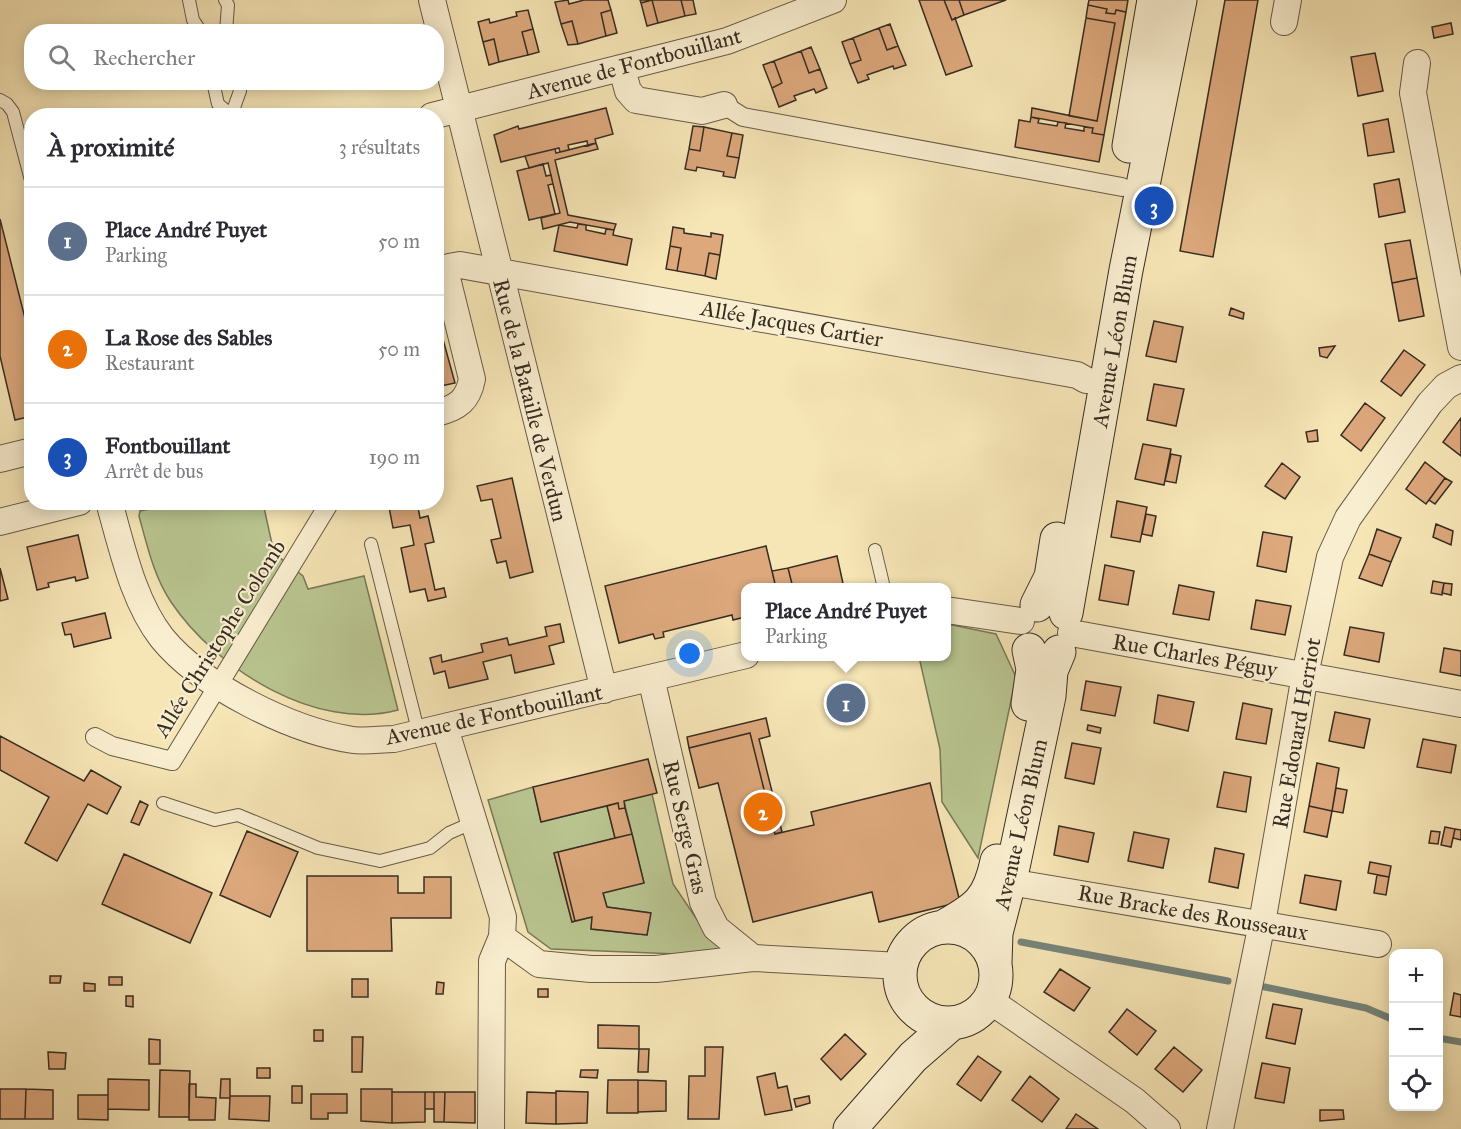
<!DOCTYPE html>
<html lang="fr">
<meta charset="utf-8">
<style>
body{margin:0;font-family:"IM FELL Great Primer",serif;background:#f7f7f7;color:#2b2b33}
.controls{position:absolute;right:18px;bottom:18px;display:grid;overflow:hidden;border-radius:12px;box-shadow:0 3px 15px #0003}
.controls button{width:54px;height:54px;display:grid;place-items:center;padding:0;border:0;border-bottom:2px solid #e1e1e2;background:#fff;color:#2b2b33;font:30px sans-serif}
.you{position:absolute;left:690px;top:654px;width:21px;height:21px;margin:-15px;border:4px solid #fff;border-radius:50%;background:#1a73e8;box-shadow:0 0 0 9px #1a73e833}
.badge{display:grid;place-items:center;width:39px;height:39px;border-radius:50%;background:#d93025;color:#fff;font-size:20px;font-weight:700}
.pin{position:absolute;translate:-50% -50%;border:3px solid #fff;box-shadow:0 2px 6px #0006}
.popup{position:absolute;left:741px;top:583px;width:210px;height:78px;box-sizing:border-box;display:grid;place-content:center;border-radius:12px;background:#fff;filter:drop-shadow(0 2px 4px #0005);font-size:20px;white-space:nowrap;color:#7c7c81}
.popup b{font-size:22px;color:#2b2b33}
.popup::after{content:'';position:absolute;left:50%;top:100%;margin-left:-12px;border:12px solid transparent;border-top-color:#fff}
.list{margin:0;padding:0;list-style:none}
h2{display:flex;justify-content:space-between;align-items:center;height:78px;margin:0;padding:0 24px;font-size:26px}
h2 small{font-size:20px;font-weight:400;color:#7c7c81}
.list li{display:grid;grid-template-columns:39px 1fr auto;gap:18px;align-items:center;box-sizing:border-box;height:108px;padding:0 24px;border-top:2px solid #e1e1e2}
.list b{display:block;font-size:22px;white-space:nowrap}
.list p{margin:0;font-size:20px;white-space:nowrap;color:#7c7c81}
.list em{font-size:20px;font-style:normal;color:#7c7c81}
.icon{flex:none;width:33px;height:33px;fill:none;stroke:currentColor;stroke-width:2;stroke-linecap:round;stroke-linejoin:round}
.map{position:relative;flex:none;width:1461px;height:1129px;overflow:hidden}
.search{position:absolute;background:#fff;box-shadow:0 3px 15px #0003;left:24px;top:24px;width:420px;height:66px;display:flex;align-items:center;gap:15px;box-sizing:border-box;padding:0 21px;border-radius:24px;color:#7c7c81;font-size:22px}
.panel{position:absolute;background:#fff;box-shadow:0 3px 15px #0003;left:24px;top:108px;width:420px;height:402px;border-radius:24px}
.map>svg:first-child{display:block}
.green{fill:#b9c590;stroke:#78795a;stroke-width:1.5}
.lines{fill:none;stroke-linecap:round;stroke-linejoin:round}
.stream{stroke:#75847a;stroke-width:7}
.building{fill:#dca87c;stroke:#372d23;stroke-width:1.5}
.service-casing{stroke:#675b48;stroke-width:14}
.pedestrian-casing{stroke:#675b48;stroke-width:20}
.minor-casing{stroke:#675b48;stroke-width:28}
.secondary-casing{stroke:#372d23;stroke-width:35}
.service{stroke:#f9eecf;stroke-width:12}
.pedestrian{stroke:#f9eecf;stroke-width:18}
.minor{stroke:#f9eecf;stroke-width:26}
.secondary{stroke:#f9eecf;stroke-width:33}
.labels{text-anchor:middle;stroke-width:4.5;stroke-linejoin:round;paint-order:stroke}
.street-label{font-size:22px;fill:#372d23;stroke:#f9eecf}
</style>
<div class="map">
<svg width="1461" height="1129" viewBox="0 0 1461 1129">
<rect width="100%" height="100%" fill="#f6e5b5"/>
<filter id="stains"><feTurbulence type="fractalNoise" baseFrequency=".00333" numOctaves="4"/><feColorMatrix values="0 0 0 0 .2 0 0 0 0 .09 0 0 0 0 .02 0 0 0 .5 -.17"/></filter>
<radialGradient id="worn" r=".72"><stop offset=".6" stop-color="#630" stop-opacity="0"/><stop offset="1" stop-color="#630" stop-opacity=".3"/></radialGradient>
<!-- green -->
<path class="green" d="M177,503h86l11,50 29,23 5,13 56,-13 34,134c-82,22 -182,-41 -227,-108 -17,-25 -24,-57 -32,-86l1,-5z
M947,624l49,10 20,43 -38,181 -36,-56 -2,-53 -21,-92 27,-1z
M533,787l8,34 66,-15 8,32 -61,15 18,69 20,-5 -1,12 56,6 3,-22 -43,-6 -4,-14 41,-10 -20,-82 28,-7 21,90 25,37 26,29 -46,4 -127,-5 -23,-17 -40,-132z"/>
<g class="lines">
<!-- stream -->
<path class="stream" d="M1021,942l207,39
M1265,987l101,21 28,12
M1438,1038l23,4"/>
</g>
<!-- building -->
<path class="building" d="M568,0l1,4 15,-4h24l3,10 -10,3 5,23 -28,8 -6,-23 -11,3 -6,-22z
M640,0h41l4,16 -27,7 -6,-23 -11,3z
M652,0l6,23 -11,3 -6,-23z
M681,0h12l3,14 -11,2z
M919,0h25l8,20 3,-2 17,48 -26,9z
M944,0h15l5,15 -12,5z
M959,0h47l-42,15z
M1089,0h39l-2,12 -10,-2 -1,4 -9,-1 1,-4 -19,-4z
M1225,0h33l-45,257 -33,-6z
M1088,5l19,4 -1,4 9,1 1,-4 10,2 -22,123 -12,-2 1,-5 -62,-11 1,-9 65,13 18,-98 -29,-5z
M528,10l5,19 -11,3 6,23 -29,7 -5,-23 -11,3 -5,-20 11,-3 1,4 27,-7 -1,-4z
M611,10l6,23 -11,3 -5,-23z
M1086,18l29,5 -18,98 -28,-5z
M572,21l6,23 -10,1 -7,-21z
M1451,23l2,11 -19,4 -2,-11z
M890,24l8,22 -11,4 -8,-22z
M879,28l8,22 11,-4 8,19 -12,4 -1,-3 -26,9 2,4 -11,4 -8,-19 11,-4 -8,-22z
M533,29l6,23 -11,3 -6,-23z
M853,38l8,22 -11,4 -8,-22z
M494,39l5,23 -10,3 -6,-23z
M811,47l9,22 -11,4 -8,-22z
M801,51l8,22 11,-4 7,19 -11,5 -2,-4 -20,7 2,4 -17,7 -7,-19 10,-5 -8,-22z
M1375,53l8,38 -25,5 -7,-39z
M774,61l8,22 -10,5 -9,-23z
M606,108l7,26 -18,5 1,4 -8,3 -1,-5 -19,4 1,5 -9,2 -1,-4 -58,14 -7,-27 24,-9 1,3z
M1031,117l8,2 -1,4 19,3 1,-4 8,1 -1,5 19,3v-4l9,1 -1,5 12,2 -5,27 -84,-15 4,-27 11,2z
M1388,119l6,33 -26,4 -5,-32z
M693,126l11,1 -4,24 -11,-2z
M704,127l28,6 -5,23 12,2 -4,20 -12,-2 1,-4 -27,-5 -1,4 -11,-2 4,-20 11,2z
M732,133l11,2 -4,23 -12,-2z
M596,143l2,6 -43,11 13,55 48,9 -2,6 -44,-8 -27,7 -2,-11 19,-5 -12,-50 -19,5 -4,-12 30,-7 1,4z
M543,164l3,12 5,-1 2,9 -5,1 7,29 -26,6 -12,-49z
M1399,179l6,33 -26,5 -5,-33z
M0,219l32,127v70l-17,4 -15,-64z
M578,224l8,1v5l19,4 1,-5 8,1 -1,5 19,4 -5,26 -73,-14 5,-26 18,3z
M673,227l11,2v4l27,4v-4l12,2 -3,20 -11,-2 -4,23 -28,-5 4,-23 -11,-2z
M1410,240l7,38 -25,5 -7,-39z
M670,246l11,2 -4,23 -11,-2z
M709,253l11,2 -4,24 -11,-3z
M1417,278l7,38 -25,5 -7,-38z
M1231,308l13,5 -1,6 -14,-4z
M436,314l19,69 -19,4z
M1154,321l29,6 -7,35 -30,-6z
M1335,346l-8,12 -7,-2 -1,-8z
M1404,350l21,15 -24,31 -20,-15z
M1154,384l30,5 -8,37 -29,-6z
M1365,403l20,15 -24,33 -20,-16z
M1461,418v38l-18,-14z
M1317,430l1,11 -10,1 -2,-10z
M1143,444l28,5 -7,36 -29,-6z
M1171,454l10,2 -5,27 -11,-2z
M1425,462l20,16 -19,26 -20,-15z
M1282,463l18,14 -15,22 -20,-13z
M512,478l21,94 -23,6 -4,-17 -9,2 -6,-23 10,-2 -9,-39 -11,2 -4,-15z
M1445,478l7,4 -17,22 -6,-4z
M1117,501l30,6 -7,35 -29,-5z
M388,502h29l3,16 8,-2 6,26 -9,2 10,46 9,-2 2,9 -18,4 -3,-12 -15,3 -9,-44 13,-3 -4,-20 -17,3z
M1146,514l10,2 -4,20 -10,-2z
M1436,524l17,7 -2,14 -18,-8z
M1377,529l24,9 -10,24 -22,-8z
M1263,532l29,5 -6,35 -29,-6z
M78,535l10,43 -12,3 -1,-4 -27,6 1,4 -12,3 -10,-43z
M766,546l10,42h-30l-1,29 -12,3 -1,-5 -69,17 1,5 -9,2 -2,-5 -34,9 -14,-57z
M1369,554l22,8 -9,24 -23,-8z
M837,556l7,32h-51l-5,-20z
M1105,565l29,6 -6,34 -29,-5z
M0,568l8,31 -8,2z
M788,568l5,20h-17l-4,-17z
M1433,581l11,2 -2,12 -11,-2z
M1444,583l8,1 -1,11 -9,-2z
M1179,585l35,7 -5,28 -36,-6z
M1256,600l35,6 -6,29 -34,-6z
M105,613l6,25 -37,9 -3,-13 -6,1 -3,-12z
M560,624l4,18 -15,4 5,18 -39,9 -4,-18 -28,7 5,17 -39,9 -4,-17 -11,3 -4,-16 11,-3 1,7 41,-10 -2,-8 26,-6 2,7 38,-9 -2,-9z
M1350,627l34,6 -5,29 -35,-7z
M1444,648l17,3v25l-21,-4z
M1086,681l35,6 -6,29 -34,-6z
M1158,695l36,7 -6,29 -34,-8z
M1243,703l29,6 -6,35 -30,-5z
M1335,712l35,7 -6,29 -35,-7z
M766,718l4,18 -11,3 23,93 -7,2 -25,-101 -61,15 -2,-11z
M1088,725l13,3 -1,5 -13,-3z
M750,733l25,101 39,-9 -3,-13 119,-29 30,119 -81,20 -7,-30 -119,30 -35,-139 -19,5 -10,-40z
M0,736l84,45 7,-11 30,17 -14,27 -19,-10 -31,57 -32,-18 24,-46 -49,-27z
M1423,739l33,6 -5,28 -34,-6z
M1072,743l29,5 -7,36 -29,-6z
M648,759l9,34 -33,8 1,7 -6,1 -1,-6 -77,19 -8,-35z
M1317,763l22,5 -7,43 -23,-5z
M1224,772l27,5 -5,35 -29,-5z
M1336,788l11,2 -4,23 -11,-2z
M140,801l8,4 -9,20 -8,-3z
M618,803l1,6 6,-1 7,26 -17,4 -8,-32z
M1309,806l23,5 -5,26 -23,-5z
M1059,826l35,7 -6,29 -34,-7z
M1445,827l10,2 -4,18 -10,-2z
M1455,829l6,1v10l-8,-2z
M247,831l51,21 -28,65 -50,-22z
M1431,831l9,1 -2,12 -9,-1z
M1134,832l35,7 -6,29 -35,-7z
M632,834l12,49 -41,10 4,14 44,6 -4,22 -56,-6 1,-12 -17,4 -17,-69z
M1215,848l29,6 -6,34 -29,-6z
M558,852l17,69 -3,1 -18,-69z
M124,854l88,39 -22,50 -88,-39z
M1370,862l21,4 -2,11 -21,-4z
M1305,875l36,6 -5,29 -36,-7z
M1377,875l12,2 -3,18 -12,-2z
M307,876h91v17h26v-16h27v41h-60l1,33h-85z
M1060,969l30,19 -16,23 -30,-19z
M50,976h11l-1,7h-10z
M109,977h13v8h-13z
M352,979h16v18h-16z
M437,982l7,1 -1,11h-7z
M84,983l11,1v7h-11z
M538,989h10v8h-10z
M1454,993l7,2v22l-11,-2z
M126,996h7v11l-7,-1z
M1273,1004l29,5 -7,35 -29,-6z
M1127,1009l29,22 -19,24 -28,-23z
M598,1025l41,1v23l-41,-1z
M314,1030h9v11h-9z
M845,1034l21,20 -25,26 -20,-21z
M352,1037h11l-1,35h-10z
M149,1039l11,1v24h-11z
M705,1047h18l-4,72h-31l1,-43h16z
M1174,1047l28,23 -19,22 -28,-23z
M639,1049h10l-1,23h-10z
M48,1052l18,1 -1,16h-16z
M978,1056l23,16 -20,29 -24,-17z
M1262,1063l28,5 -6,35 -29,-5z
M257,1068h13v10h-13z
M160,1070l30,1 -1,46h-30z
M581,1070h17l-1,8 -17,-1z
M775,1073l3,15 9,-2 5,24 -27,5 -8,-38z
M1030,1076l29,23 -17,23 -30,-22z
M108,1079l41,1v30l-41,-1z
M221,1079h9v19h-10z
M608,1080h30v33h-31z
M638,1080l28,1v30l-28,1z
M189,1084h7v13l20,1 -1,22h-26z
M292,1086h10v17h-10z
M0,1089h26l-1,30h-25z
M26,1089l27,1v29h-28z
M361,1089h31v34l-31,-2z
M556,1091l32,1 -1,31 -31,1z
M392,1092h33v30l-33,1z
M425,1092h9v17h-9z
M434,1092h11l-1,30h-10z
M445,1092h30v31l-31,-1z
M527,1092l29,1v31l-30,-1z
M311,1094h36v19h-19v6h-17z
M78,1095h30v25l-30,-1z
M230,1096h40l-1,25 -40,-2z
M809,1096l1,7 -14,4 -2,-8z
M1320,1110h23l1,9 -24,2z
M1076,1114l22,15h-32z"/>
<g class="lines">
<defs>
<path id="service" d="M189,0l4,20 8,12
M225,0l3,5 -2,27
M213,82l5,22 13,11
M0,100l7,4 6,8 19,72
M231,116l9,-25 -2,-9
M371,544l48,190
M875,550l9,38
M163,803l52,17 23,-5 80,33 62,13 50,-13 19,-15 23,-10"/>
<path id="pedestrian" d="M724,105l19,12 379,70
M95,737l17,9 60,15 158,-259"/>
<path id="minor" d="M432,0l172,690
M1284,22l4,-22
M1417,63l-4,30 48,254
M622,69l6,22 8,9 66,11 22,-6
M432,116l295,-75 106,-41
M436,413c22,-5 32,-13 36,-34l-26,-105 3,-7 11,-2 617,110 9,5
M0,459l32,-8
M109,502c13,45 24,99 53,136 39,48 130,93 191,102 13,2 28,-1 41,-1l352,-84
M0,522l79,-20
M946,610l75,11
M1071,633l390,71
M651,678l52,224 13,26 37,30
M445,728l58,189 -1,20 -10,24 -1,168
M1009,882l369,62
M502,937l37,27 52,5h65l97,-11 147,8
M989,1000l146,101 32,28
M1220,1129l42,-206 43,-248 25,-118 18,-39 82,-115 16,-17 15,-8"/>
<path id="secondary" d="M1129,146l25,-146
M1037,605l14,-28 6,-38
M1066,613l60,-343 54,-270
M1028,704l5,-35 -4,-19
M945,926c32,-18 44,-26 52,-65
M900 975a48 48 0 1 1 96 0a48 48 0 1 1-96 0Z
M995,963l1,-30 17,-66 36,-171 2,-25 8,-19
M850,1129l63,-72 39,-34"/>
</defs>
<!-- service casing -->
<use href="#service" class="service-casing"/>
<!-- pedestrian casing -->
<use href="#pedestrian" class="pedestrian-casing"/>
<!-- minor casing -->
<use href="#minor" class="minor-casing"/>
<!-- secondary casing -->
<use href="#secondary" class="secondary-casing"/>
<!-- service -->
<use href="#service" class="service"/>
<!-- pedestrian -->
<use href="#pedestrian" class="pedestrian"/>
<!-- minor -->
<use href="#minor" class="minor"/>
<!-- secondary -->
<use href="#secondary" class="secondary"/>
</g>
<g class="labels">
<!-- street labels -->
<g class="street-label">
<text transform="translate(634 63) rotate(-15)" y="8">Avenue de Fontbouillant</text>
<text transform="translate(792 323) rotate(10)" y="8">Allée Jacques Cartier</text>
<text transform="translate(1114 341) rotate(-80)" y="8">Avenue Léon Blum</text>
<text transform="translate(531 400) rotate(76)" y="8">Rue de la Bataille de Verdun</text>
<text transform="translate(219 638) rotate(-58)" y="8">Allée Christophe Colomb</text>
<text transform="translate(1195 655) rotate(10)" y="8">Rue Charles Péguy</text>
<text transform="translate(494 714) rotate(-12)" y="8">Avenue de Fontbouillant</text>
<text transform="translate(1296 733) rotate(-80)" y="8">Rue Edouard Herriot</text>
<text transform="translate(1020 824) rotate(-77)" y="8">Avenue Léon Blum</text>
<text transform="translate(686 827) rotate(77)" y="8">Rue Serge Gras</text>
<text transform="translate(1193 912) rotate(10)" y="8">Rue Bracke des Rousseaux</text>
</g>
</g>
<rect width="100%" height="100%" filter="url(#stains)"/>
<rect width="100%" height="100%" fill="url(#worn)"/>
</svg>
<div class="controls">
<button>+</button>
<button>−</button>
<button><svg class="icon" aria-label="locate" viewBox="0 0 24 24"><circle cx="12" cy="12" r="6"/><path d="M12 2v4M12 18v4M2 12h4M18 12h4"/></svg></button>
</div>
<div class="you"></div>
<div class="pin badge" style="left:846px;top:703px;background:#5c6f8a">1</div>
<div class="popup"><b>Place André Puyet</b>Parking</div>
<div class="pin badge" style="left:763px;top:812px;background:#e8710a">2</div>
<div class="pin badge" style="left:1154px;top:206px;background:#1a4fb4">3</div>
<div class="search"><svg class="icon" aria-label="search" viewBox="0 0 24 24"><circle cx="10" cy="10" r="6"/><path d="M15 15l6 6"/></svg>Rechercher</div>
<section class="panel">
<h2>À proximité<small>3 résultats</small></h2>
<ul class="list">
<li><span class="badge" style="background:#5c6f8a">1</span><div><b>Place André Puyet</b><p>Parking</p></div><em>50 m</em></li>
<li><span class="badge" style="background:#e8710a">2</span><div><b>La Rose des Sables</b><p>Restaurant</p></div><em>50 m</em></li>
<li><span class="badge" style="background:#1a4fb4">3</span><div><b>Fontbouillant</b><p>Arrêt de bus</p></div><em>190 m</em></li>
</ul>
</section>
</div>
